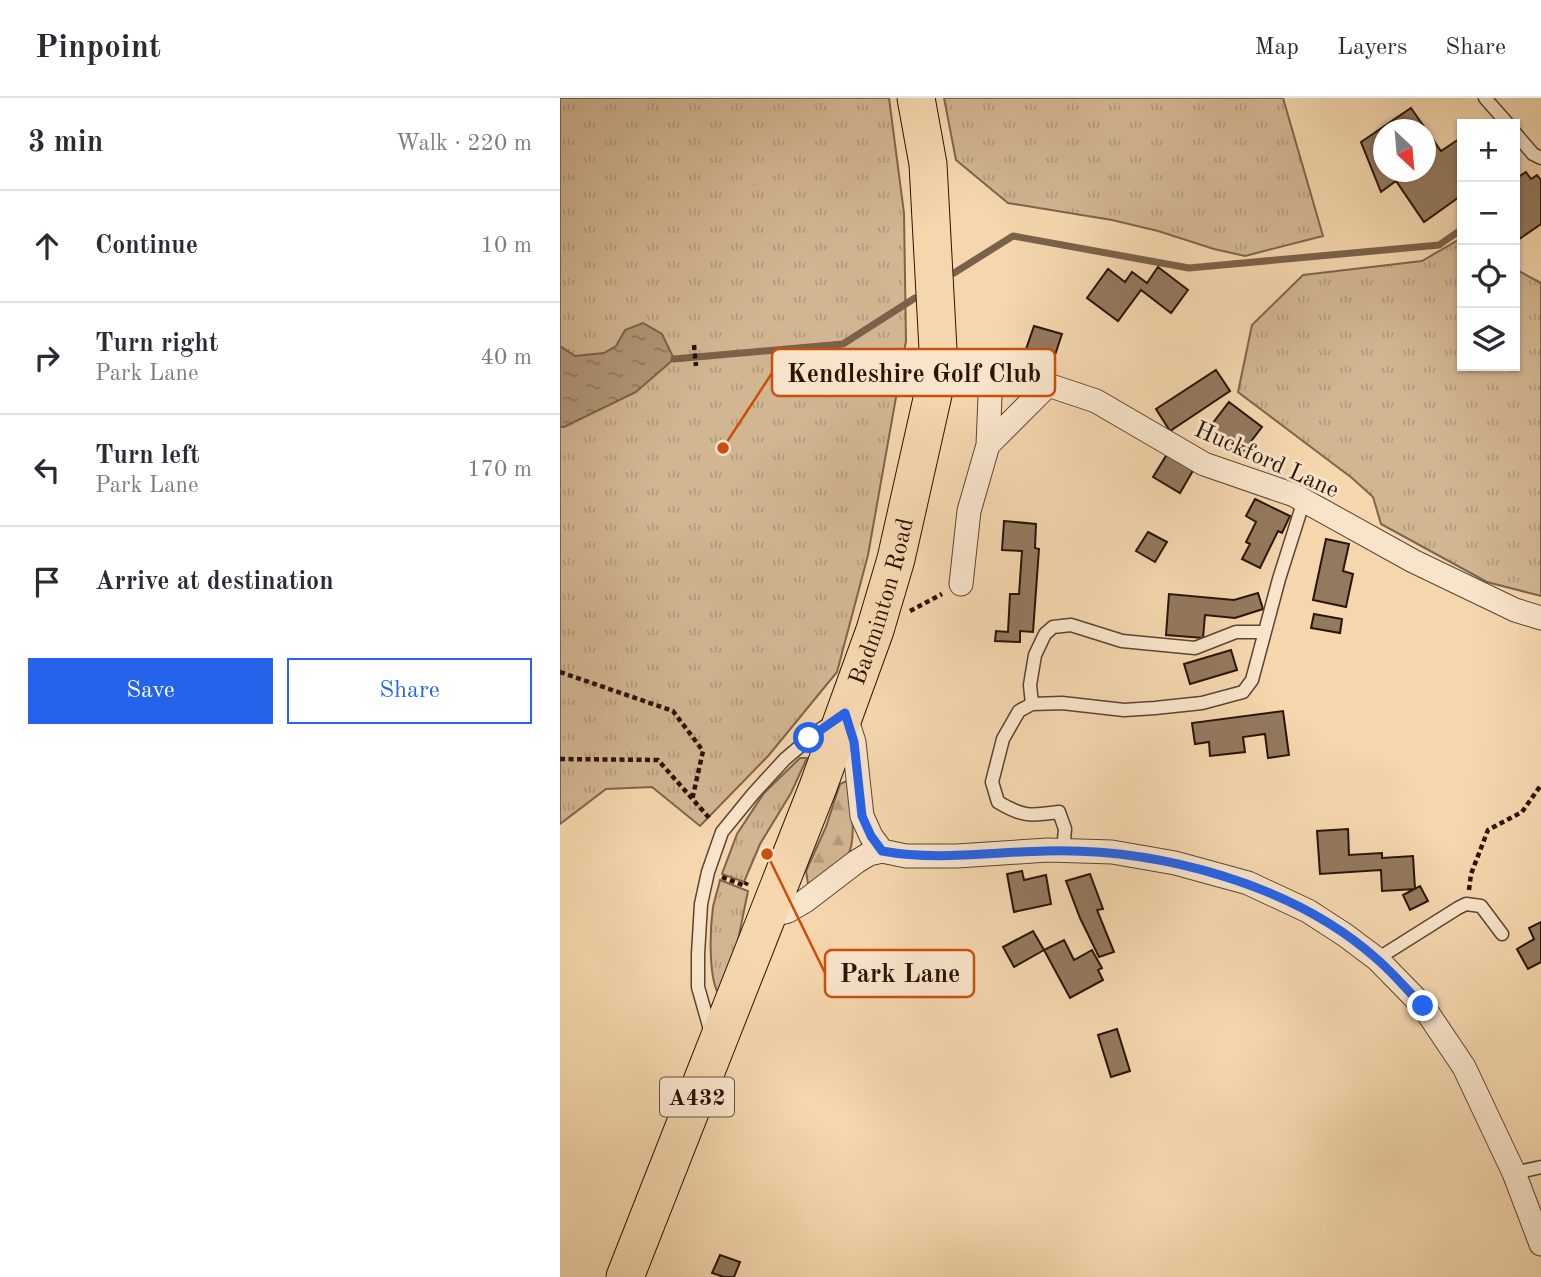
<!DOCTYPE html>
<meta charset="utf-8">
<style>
body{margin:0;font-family:"Old Standard TT",serif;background:#f7f7f7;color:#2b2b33}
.controls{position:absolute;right:21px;top:21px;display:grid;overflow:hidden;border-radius:0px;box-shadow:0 2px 5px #0004}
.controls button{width:63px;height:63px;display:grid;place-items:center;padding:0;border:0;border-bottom:2px solid #e1e1e2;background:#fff;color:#2b2b33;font:35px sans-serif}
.compass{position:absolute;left:813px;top:21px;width:63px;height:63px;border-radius:50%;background:#fff;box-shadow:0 2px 5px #0004;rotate:154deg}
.stop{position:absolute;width:21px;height:21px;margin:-16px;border:5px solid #2563eb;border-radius:50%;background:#fff}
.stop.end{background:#2563eb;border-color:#fff;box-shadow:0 2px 7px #0008}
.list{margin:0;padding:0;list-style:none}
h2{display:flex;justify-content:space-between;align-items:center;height:91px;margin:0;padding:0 28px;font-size:30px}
h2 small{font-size:23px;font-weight:400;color:#7c7c81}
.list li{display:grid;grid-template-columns:46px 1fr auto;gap:21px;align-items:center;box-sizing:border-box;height:112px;padding:0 28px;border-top:2px solid #e1e1e2}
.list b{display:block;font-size:26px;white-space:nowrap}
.list p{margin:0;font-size:23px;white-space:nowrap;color:#7c7c81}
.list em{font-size:23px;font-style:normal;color:#7c7c81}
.actions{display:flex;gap:14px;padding:21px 28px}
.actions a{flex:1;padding:16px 0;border:2px solid #2563eb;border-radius:0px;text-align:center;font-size:24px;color:#2563eb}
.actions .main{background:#2563eb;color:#fff}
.icon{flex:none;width:38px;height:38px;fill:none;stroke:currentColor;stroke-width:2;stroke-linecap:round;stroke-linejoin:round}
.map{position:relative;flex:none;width:981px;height:1179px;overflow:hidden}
header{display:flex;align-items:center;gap:42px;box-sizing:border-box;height:98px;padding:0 35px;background:#fff;border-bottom:2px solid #e1e1e2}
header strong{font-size:33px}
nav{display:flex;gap:38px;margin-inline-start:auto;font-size:24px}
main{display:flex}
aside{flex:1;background:#fff}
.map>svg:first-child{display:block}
.grass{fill:url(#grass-tufts);stroke:#7e644c;stroke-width:2}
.forest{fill:url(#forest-firs);stroke:#7e644c;stroke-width:2}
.water{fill:url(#water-ripples);stroke:#7a6149;stroke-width:2}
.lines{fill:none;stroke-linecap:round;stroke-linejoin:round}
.stream{stroke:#7a6149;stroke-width:7}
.building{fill:#93795e;stroke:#291408;stroke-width:2;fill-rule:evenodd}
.lane-casing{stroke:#5c4431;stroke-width:15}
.street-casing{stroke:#5c4431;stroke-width:25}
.primary-casing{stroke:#291408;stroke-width:39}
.path{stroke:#291408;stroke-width:4.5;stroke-dasharray:5 3.5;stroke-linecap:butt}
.lane{stroke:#f8e4ca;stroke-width:12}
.street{stroke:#f8e4ca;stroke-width:23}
.primary{stroke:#f5d6ad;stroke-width:37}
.route{stroke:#2563eb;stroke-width:9}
.labels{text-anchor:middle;stroke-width:6;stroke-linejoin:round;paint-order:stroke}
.shield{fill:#f8e4ca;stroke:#675242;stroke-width:2}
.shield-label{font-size:23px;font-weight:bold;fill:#291408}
.street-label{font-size:24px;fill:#291408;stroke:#f8e4ca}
.leader{fill:none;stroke:#cb4f0b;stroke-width:2.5}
.callout-dot{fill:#cb4f0b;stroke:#f8e4ca;stroke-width:2.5}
.callout{fill:#f8e4ca;stroke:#cb4f0b;stroke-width:2.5}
.callout-label{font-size:26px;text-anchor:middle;font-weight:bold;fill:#291408}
</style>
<header>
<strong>Pinpoint</strong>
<nav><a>Map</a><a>Layers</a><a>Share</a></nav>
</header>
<main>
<aside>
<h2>3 min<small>Walk · 220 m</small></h2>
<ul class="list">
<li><svg class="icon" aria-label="ahead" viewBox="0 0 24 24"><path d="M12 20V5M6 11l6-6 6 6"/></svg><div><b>Continue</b></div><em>10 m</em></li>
<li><svg class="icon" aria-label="right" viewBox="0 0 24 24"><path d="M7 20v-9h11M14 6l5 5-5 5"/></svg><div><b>Turn right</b><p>Park Lane</p></div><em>40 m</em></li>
<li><svg class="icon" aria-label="left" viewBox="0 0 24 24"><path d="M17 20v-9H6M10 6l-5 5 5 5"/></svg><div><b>Turn left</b><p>Park Lane</p></div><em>170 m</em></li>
<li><svg class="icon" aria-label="arrive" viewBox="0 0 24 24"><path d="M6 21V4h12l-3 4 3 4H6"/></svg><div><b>Arrive at destination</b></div></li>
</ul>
<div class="actions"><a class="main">Save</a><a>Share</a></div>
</aside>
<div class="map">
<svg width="981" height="1179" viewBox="0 0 981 1179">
<defs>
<pattern id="grass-tufts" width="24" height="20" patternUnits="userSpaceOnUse" patternTransform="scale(1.75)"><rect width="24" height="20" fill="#d2b591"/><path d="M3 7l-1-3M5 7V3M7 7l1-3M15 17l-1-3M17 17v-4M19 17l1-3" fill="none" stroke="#b49b7c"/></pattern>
<pattern id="forest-firs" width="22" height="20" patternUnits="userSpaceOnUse" patternTransform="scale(1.75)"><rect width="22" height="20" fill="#d2b591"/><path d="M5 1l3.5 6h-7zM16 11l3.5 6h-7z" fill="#b49b7c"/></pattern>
<pattern id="water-ripples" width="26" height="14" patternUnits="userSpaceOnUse" patternTransform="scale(1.75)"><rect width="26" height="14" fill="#b09475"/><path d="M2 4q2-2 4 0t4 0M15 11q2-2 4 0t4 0" fill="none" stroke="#8f785e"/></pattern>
</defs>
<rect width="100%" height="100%" fill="#f5d6ad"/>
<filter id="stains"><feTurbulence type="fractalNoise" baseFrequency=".00286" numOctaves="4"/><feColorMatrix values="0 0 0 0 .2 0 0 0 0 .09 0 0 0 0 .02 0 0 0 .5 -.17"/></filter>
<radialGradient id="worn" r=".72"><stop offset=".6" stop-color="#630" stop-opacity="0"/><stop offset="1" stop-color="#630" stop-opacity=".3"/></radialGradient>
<!-- grass -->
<path class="grass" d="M0,0h329l15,115 2,128 -38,214 -31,117 -68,83 -69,71 -48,-39 -46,2 -46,35z
M384,0h339l40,138 -78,20 -31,-7 -56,-18 -46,-11 -104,-17 -52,-43z
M900,141l2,1v126h53v-97l26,14v313l-54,-14 -106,-58 -8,-27 -21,-19 -114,-86 14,-67 51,-50 119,-14z
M240,660h7l-16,35 -31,51 -16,38 -22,-8 15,-40 27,-41z
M160,782l28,11 -13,64 -16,40c-11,-18 -9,-66 -6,-88 2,-9 5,-18 7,-27z"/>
<!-- forest -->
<path class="forest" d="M289,682c1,18 9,62 -2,76 -9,11 -24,19 -35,28h-4l-2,-13 20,-44 14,-43z"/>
<!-- water -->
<path class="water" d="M83,225l19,11 12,25 -38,33 -72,35h-4v-81l15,10 29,-3 12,-7 9,-16z"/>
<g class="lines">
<!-- stream -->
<path class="stream" d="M394,175l59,-37 176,32 250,-23 23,-16
M114,261l169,-15 72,-46"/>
</g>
<!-- building -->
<path class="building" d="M851,10l30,43 21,-14v58l-38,27 -28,-41 -15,11 -20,-50zM824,32h42v42h-42z
M966,74l5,7 6,-4 4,5v44l-26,18v-63z
M598,169l30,23 -17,23 -30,-23 -23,31 -31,-23 21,-29 17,13 7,-10 15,11z
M474,228l28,8 -10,30 -28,-9z
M656,272l14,21 -60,40 -14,-22z
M669,304l33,25 -20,26 -33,-25z
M609,353l26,16 -15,26 -27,-16z
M695,401l35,17 -8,17 -4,-2 -18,37 -18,-9 8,-15 -4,-2 10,-20 -10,-6z
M444,423l32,3 -1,24 4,1 -6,83 -13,-1v11l-25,-1 1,-10 12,1 2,-38h9l3,-43 -20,-1z
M588,434l19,10 -12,20 -19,-11z
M766,441l23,5 -6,27 10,3 -7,33 -33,-7z
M698,495l5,16 -28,9 -30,-3 -2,23 -37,-3 3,-41 65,6z
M754,516l28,5 -2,14 -29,-5z
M671,552l6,20 -47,14 -6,-20z
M723,613l6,44 -21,3 -3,-24 -22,3 2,15 -35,4 -1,-14 -14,2 -3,-21z
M788,731l1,26 33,-2v5l31,-2 2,33 -33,2 -1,-21 -61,4 -3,-43z
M462,773l2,9 22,-5 5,29 -37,8 -7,-38z
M530,776l13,35 -6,1 17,42 -15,5 -19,-39 -14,-37z
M860,788l8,15 -18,9 -7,-15z
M981,824v40l-13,7 -11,-20 17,-10 -5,-11z
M473,833l11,19 -30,17 -11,-20z
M504,842l10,20 18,-10 10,18 -4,2 5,10 -33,18 -26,-48z
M557,931l13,42 -19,6 -13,-42z
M160,1157l20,7 -6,15h-10l-12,-4z"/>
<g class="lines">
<defs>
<path id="lane" d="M925,0l23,26
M955,35l18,21 8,4
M472,606l-2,-19 5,-30 10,-21 8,-7 18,-2 51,16 73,7 41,-16h29
M503,753l2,-22 -6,-17c-29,4 -36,5 -61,-10l-6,-20 11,-43 16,-28 13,-7 30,-1 62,7 31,-2 47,-5 41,-11 9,-12 27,-101 25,-79
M817,861l81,-51 8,-4 15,2 21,28
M151,935l-13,-46v-33l3,-50 7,-32 14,-40 31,-38 32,-35 33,-28 15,-10
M954,1075l27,-6"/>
<path id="street" d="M379,270l52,4 57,13 48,16 108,63 90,31 119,66 102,49 26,8
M428,347l60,-60
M401,486l8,-73 19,-66 3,-73
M285,616l9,28 8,74 9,20 11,15
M208,818l20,-5 17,-10 51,-39 13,-8 13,-3 24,5h51l91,-6 64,2 63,11 73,20 60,28 37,24 32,24 46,47 41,61 50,106 27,71"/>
<g id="primary">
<path id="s1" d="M65,1179l193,-490 57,-157 21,-71 43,-191 -11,-204 -12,-66"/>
</g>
</defs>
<!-- lane casing -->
<use href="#lane" class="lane-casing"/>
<!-- street casing -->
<use href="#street" class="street-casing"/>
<!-- primary casing -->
<use href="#primary" class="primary-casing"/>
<!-- path -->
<path class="path" d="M134,247l2,21
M350,513l32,-17
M0,574l113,39 30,40 -11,49
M0,661l98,1 53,60
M162,779l23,9 2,-4
M909,792l2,-16 17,-44 34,-18 19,-27"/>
<!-- lane -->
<use href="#lane" class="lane"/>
<!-- street -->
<use href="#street" class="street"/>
<!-- primary -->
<use href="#primary" class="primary"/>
</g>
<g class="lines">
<!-- route -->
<path class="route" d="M249,640l36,-25 9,29 8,74 9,20 11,15c54,10 109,1 164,0 112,-3 248,33 332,109 16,14 30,31 45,46"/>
</g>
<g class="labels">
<!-- shield labels -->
<rect class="shield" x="100" y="979.5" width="74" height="39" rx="5"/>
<g class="shield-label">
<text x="137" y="1007">A432</text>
</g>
<!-- street labels -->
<g class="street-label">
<text transform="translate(707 361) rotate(24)" y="8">Huckford Lane</text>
<text dy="8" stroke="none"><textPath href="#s1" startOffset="723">Badminton Road</textPath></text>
</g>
</g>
<!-- callouts -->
<path class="leader" d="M163 350L212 275M207 756L265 875"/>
<g class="callout-dot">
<circle cx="163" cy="350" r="7"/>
<circle cx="207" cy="756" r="7"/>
</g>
<g class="callout">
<rect x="212" y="251" width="283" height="47" rx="7"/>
<rect x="265" y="852" width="149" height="47" rx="7"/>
</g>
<g class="callout-label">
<text x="354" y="284">Kendleshire Golf Club</text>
<text x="340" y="884">Park Lane</text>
</g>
<rect width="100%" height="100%" filter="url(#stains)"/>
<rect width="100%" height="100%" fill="url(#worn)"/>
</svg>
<div class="controls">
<button>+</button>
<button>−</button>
<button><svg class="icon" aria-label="locate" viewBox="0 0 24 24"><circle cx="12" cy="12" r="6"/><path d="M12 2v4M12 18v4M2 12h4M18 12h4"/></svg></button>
<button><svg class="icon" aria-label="layers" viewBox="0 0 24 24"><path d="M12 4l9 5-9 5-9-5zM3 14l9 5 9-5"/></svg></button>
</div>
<svg class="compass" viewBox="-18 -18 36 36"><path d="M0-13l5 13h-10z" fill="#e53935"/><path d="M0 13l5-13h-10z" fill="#7c7c81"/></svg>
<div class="stop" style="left:249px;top:640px"></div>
<div class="stop end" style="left:863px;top:908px"></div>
</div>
</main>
